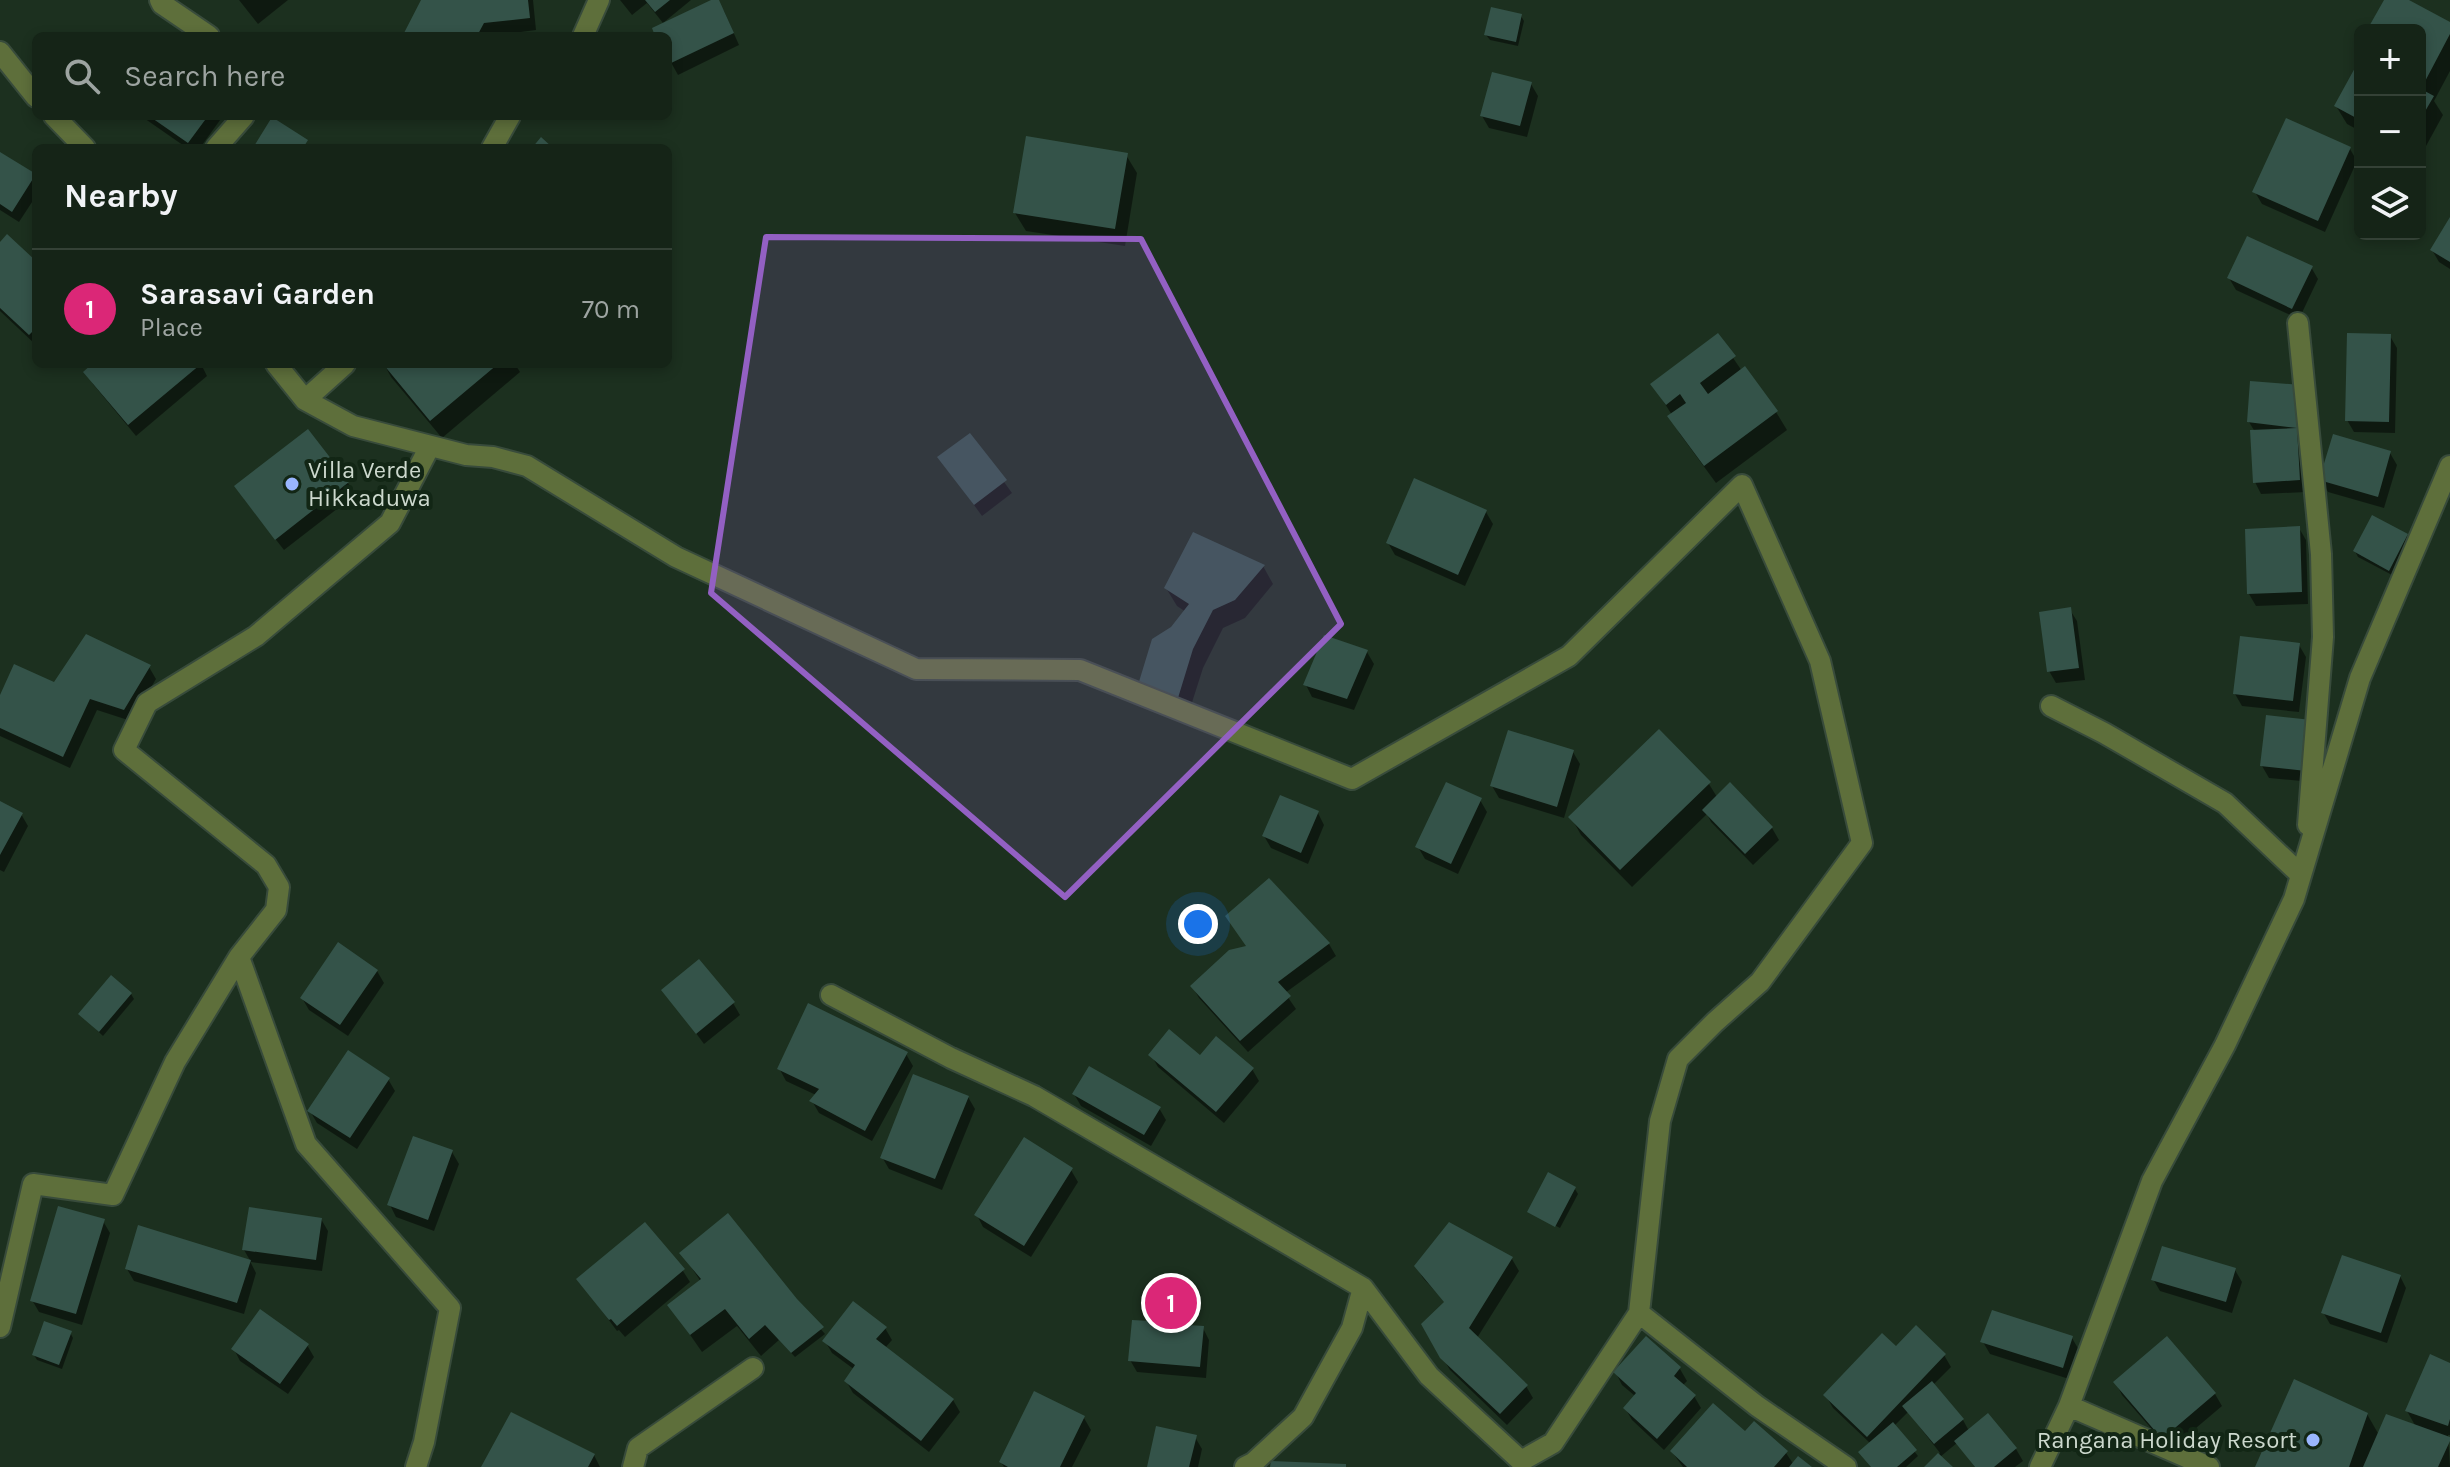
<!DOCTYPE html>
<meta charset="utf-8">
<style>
body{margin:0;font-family:Karla,sans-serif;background:#223024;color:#f1f3f6}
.controls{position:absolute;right:24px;top:24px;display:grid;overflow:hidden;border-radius:12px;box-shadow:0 4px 12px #0003}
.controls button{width:72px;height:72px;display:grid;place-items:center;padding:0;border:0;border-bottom:2px solid #344136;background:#152417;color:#f1f3f6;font:40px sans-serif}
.you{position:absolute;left:1198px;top:924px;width:28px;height:28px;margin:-20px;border:6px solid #fff;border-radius:50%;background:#1a73e8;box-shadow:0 0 0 12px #1a73e833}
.badge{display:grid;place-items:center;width:52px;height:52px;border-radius:50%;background:#db2777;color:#fff;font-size:26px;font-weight:700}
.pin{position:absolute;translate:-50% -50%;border:4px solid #fff;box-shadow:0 2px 8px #0006}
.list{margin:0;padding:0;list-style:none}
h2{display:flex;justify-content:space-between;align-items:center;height:104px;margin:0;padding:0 32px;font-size:34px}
h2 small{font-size:26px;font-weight:400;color:#9da4a1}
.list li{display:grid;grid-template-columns:52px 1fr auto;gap:24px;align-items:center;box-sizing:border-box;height:120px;padding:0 32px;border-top:2px solid #344136}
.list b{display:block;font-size:30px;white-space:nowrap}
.list p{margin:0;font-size:26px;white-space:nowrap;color:#9da4a1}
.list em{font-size:26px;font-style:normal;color:#9da4a1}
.icon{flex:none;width:44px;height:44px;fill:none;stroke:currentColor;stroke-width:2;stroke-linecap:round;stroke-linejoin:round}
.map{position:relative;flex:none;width:2450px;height:1467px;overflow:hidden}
.search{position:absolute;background:#152417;box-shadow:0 4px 12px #0003;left:32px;top:32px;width:640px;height:88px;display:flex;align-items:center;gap:20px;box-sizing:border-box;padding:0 28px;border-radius:12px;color:#9da4a1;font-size:30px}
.panel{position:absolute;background:#152417;box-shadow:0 4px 12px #0003;left:32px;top:144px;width:640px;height:224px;border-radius:12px}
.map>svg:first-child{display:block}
.shadow{fill:#0007}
.building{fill:#345349}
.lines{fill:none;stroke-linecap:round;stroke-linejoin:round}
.minor-casing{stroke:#384b3b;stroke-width:24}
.minor{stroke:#5e6f3b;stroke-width:20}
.marked{fill:#9360c3;fill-opacity:0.2;stroke:#9360c3;stroke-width:6;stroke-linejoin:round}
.poi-dot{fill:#99b5fd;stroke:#122615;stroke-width:3}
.labels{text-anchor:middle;stroke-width:8;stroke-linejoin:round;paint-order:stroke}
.poi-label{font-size:24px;fill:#ccd8cd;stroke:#122615;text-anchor:start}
</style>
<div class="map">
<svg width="2450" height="1467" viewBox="0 0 2450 1467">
<rect width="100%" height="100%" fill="#1c301f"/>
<!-- shadow -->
<path class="shadow" d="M239,0h49l-30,24z
M423,0h110l3,30 -46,6h-82l-2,-4z
M620,0h71l-28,23 -16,-20 -15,12z
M716,0l8,11 15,34 -61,30 -10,-18v-21h-10z
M2386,0h18l46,25v46l-16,30 9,14 -23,42v-127h-51z
M1521,16l3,5 -6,25 -28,-6 -4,-5z
M2360,70v61l-13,-7 -11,-18z
M1531,84l7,12 -11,41 -38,-9 -7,-12z
M141,116h82l-23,32h-13z
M2350,149l7,12 -32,71 -63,-28 -7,-12z
M0,154l36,25v17l-17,26 -19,-12z
M1126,155l11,18 -12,73 -99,-15 -11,-18z
M2450,221v48l-11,-7 -7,-12z
M0,245l36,19v81l-36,-34z
M2311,267l7,12 -19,40 -63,-29 -7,-12z
M1718,336l24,35 34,41 11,18 -71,53 -36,-49 -10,-18 2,-1 -19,-30z
M2390,336l7,12 -2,85 -41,-1 -7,-12z
M95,364h106l6,12 -71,60 -43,-52 -7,-12z
M384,364h131l5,8 -78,66 -51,-61z
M2301,386l5,106 -45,2 -6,-12v-50l-6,-10z
M970,435l42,58 -30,23 -42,-58z
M2390,453l7,12 -13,43 -56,-16 -7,-12z
M348,483l7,12 -71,55 -40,-51z
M1486,512l7,12 -28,62 -70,-31 -7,-12z
M2299,528l7,12 2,64 -52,2 -7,-12z
M2407,536l3,5 -18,34 -34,-18 -3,-6z
M1263,566l10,18 -28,34 -22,10 -20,40 -15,47 -48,-30 33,-57 13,-16 -9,-6 -11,-18z
M2070,610l7,11 8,59 -29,3 -7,-12z
M2299,645l7,12 -7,55 -57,-6 -7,-12z
M1367,652l7,12 -20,46 -42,-13 -6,-12z
M149,667l7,12 -25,42 -34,-11 -27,58 -70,-32v-36l54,-15z
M2267,718l45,64 -43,-4 -7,-12z
M1573,752l7,12 -16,54 -65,-20 -7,-12z
M1709,784l8,13 13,-12 42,43 7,12 -26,25 -42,-43 -4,-8 -75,73 -51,-52 -10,-18z
M1480,800l7,12 -29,62 -33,-15 -7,-12z
M0,803l21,11 7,12 -24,46 -4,-2z
M1318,813l6,12 -16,39 -37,-16 -7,-12z
M1329,944l7,12 -51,37 11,16 -48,43 -49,-54 -7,-12z
M377,971l7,12 -36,53 -39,-26 -7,-12z
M664,990l69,13 7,12 -36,29z
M131,994l3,5 -31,37 -22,-21z
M906,1054l7,12 -41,75 -53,-28 -7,-12 4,-6 -30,-14 -7,-13z
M1151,1055l101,14 7,12 -35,42 -66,-56z
M388,1079l7,12 -38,58 -40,-26 -7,-12z
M1074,1094l85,14 7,12 -15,26 -70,-40z
M968,1097l7,12 -33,81 -53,-21 -7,-12z
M452,1152l7,12 -25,67 -38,-14 -6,-12z
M1071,1170l7,12 -47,75 -48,-30 -6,-12z
M1575,1189l3,5 -18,34 -31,-16z
M321,1219l7,12 -6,40 -71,-9 -7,-12z
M103,1221l7,12 -28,92 -43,-13 -7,-12z
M647,1225l36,46 7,11 -65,55 -6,-7 -2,1 -38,-51z
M682,1253l114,47 29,34 -30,23 -16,-17 -18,16 -24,-30 -35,26 -32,-46 31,-24z
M1512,1259l7,12 -42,67 49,48 7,12 -26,27 -57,-55 -27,-45 23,-22 -23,-25 -7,-12z
M250,1261l6,12 -12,41 -110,-33 -7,-12z
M2235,1270l7,12 -10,31 -72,-22 -7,-12z
M2400,1276l6,12 -19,55 -57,-19 -7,-12z
M1193,1287l3,6 -5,34 12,1 6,12 -3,38 -69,-6 -7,-12 22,-37z
M885,1328l7,12 -7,8 68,52 7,12 -31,40 -76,-59 -7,-12 9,-11 -23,-17 -7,-12z
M70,1332l3,6 -11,31 -25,-9 -3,-5z
M1646,1338l34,31 7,12 -5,5 12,10 7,12 -37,42 -32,-30 -7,-12 10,-12 -13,-11 -6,-12z
M2072,1338l7,12 -10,29 -79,-25 -7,-12z
M307,1345l7,12 -26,37 -48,-33 -6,-12z
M1896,1349l48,6 7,12 -18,18 30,35 6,11 47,18 7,12 -8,6h-40l-18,-24 -17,14 10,10h-23l13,-14 -32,-41 -14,14 24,30 -12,11h-34l-1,-23 -38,-36 -7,-12z
M2450,1365v70h-2l2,32h-193l110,-53 12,21 37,-8 -9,-16z
M2116,1383l99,11 7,12 -52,44 -48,-55z
M1084,1418l7,12 -19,37h-68l-3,-5z
M1745,1434l41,19 8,12 15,2h-126l-11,-15z
M1195,1437l7,12 -4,18h-49z
M594,1455l6,12h-117z"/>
<!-- building -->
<path class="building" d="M421,0h107l2,18 -46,5 -7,13h-67l-6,-3z
M645,0h25l-15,12z
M711,0h8l15,33 -65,31 -1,-28h-13l-3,-8z
M2384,0h25l41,22v12l-29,55 13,7 -14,24v-90h-53z
M1491,7l31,7 -6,28 -32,-7z
M2356,66l4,2v52l-26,-14z
M1492,72l40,10 -12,44 -40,-10z
M149,116h59l-20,27z
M272,117l36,23 -5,8h-50z
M2286,118l65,29 -33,74 -66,-29z
M1026,136l102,17 -13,76 -102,-16z
M541,137l12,11h-21z
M0,152l36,22 -24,38 -12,-8z
M2450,217v45l-20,-12z
M7,234l29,27v67l-7,7 -29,-27v-66z
M2247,236l66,30 -21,43 -65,-31z
M1718,333l18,23 -36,27 8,11 37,-28 33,45 -74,55 -37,-50 19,-13 -6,-9 -14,11 -16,-21z
M2347,333l44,1 -2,88 -44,-1z
M92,364h109l-73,61 -45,-53z
M383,364h115l-68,57z
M2250,381l52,4 -5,43 -50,-6z
M2297,428l3,52 -47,3 -3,-53z
M308,429l41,53 -74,58 -41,-54z
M970,433l37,47 -33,25 -37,-48z
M2333,434l58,17 -13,46 -59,-17z
M1414,478l73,32 -29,65 -72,-32z
M2372,515l36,19 -19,37 -36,-20z
M2300,526l2,66 -55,2 -2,-65z
M1193,532l72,33 -30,35 -22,10 -20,39 -15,49 -40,-13 14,-46 19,-12 18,-23 -25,-16z
M2071,607l8,61 -32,4 -8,-60z
M86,634l65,31 -27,45 -34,-11 -27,58 -63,-29v-33l14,-31 40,18z
M1324,635l44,15 -21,49 -44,-14z
M2240,636l60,7 -7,58 -60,-7z
M2266,715l46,5 -6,51 -46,-5z
M1659,729l52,53 -91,88 -52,-53z
M1508,730l66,20 -17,57 -67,-21z
M1446,782l36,16 -31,66 -36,-17z
M1730,782l43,45 -28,27 -43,-44z
M1280,795l39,16 -18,42 -39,-17z
M0,801l23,12 -23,42z
M1269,878l61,65 -52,39 13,14 -51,45 -50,-55 39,-36 17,-4 -21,-30z
M338,942l40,28 -38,55 -40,-27z
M699,959l36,43 -39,32 -35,-44z
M111,975l21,18 -33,39 -21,-18z
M808,1003l100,49 -43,79 -56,-30 10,-12 -42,-20z
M1169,1029l31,26 16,-19 38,32 -38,44 -68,-57z
M348,1050l42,28 -40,60 -43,-27z
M1089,1066l72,41 -17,28 -72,-41z
M913,1074l56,22 -34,83 -55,-21z
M413,1136l40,14 -25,70 -41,-15z
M1024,1137l49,31 -49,78 -50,-31z
M1548,1172l28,15 -21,40 -28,-15z
M58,1206l47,13 -29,95 -46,-13z
M249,1207l73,11 -6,42 -74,-10z
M728,1213l69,86 27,28 -33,26 -26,-28 -16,14 -24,-30 -35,26 -23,-30 34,-26 -22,-26z
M645,1222l40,47 -68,57 -6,-7 -2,1 -33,-41z
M1449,1222l64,35 -44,71 59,57 -28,29 -60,-56 -19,-34 23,-22 -30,-36z
M138,1225l113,35 -14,43 -112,-34z
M2162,1246l74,22 -10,34 -75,-22z
M2342,1255l59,20 -20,58 -60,-20z
M1149,1283l45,2 -6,40 16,1 -4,41 -72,-6 4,-41 18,1z
M853,1301l34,26 -11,12 78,60 -33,42 -77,-60 11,-16 -33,-24z
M260,1309l49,35 -29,40 -49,-35z
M1992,1310l81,26 -10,32 -83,-26z
M44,1321l28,10 -13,34 -27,-10z
M1916,1325l30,29 -79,83 -44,-42 59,-62 14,13z
M1646,1336l35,31 -7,9 22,19 -39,44 -34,-31 13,-15 -23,-21z
M2167,1336l49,57 -54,46 -49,-57z
M2430,1354l20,9v56l-2,7 -43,-15z
M2294,1379l74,34 -19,54h-94z
M1932,1381l32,38 -30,25 -32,-38z
M1034,1391l51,25 -25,51h-52l-9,-5z
M1713,1403l32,28 9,-10 34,30 -14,16h-87l-17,-16z
M511,1412l84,42 -7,13h-107z
M1988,1413l29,35 -23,19h-19l-21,-26z
M2386,1414l64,23v4l-12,26h-75z
M1893,1422l24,28 -20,17h-26l-13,-15z
M1156,1426l41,9 -8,32h-42z
M1938,1453l15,14h-29z
M1798,1456l14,11h-23z
M1271,1461l75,3v3h-76z"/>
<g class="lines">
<defs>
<path id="minor" d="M160,0l2,4 47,32
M583,36l16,-36
M0,52l36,45
M54,116l31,32
M216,148l28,-32
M492,148l18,-32
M2298,323l23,231 2,83 -15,188
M276,364l29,36 48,26 113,29 27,2 34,9 149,91 240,112 164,1 272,109 217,-123 173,-171 78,176 42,182 -102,139 -45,40 -37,37 -18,62 -21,192
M305,400l40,-36
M2051,706l53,27 121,70 76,72
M831,995l120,63 83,38 329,192
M0,1327l33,-143 80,11 62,-133 64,-105
M2069,1406l140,61
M416,1467l8,-25 26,-134 -144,-164 -67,-187 37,-47 3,-23 -13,-22 -142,-115 23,-47 109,-67 134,-113 40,-77
M633,1467l5,-19 115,-80
M1245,1467l8,-4 50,-46 49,-89 11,-40 66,88 92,85 32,-18 86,-130 118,93 89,61
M2040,1467l29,-61 83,-225 73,-136 69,-146 66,-221 90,-212"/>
</defs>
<!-- minor casing -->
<use href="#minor" class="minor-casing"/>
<!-- minor -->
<use href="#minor" class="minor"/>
</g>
<!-- marked area -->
<path class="marked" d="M766,237l375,2 200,385 -276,273 -354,-304z"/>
<!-- markers -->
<g class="poi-dot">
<circle cx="292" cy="484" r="8"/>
<circle cx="2313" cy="1440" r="8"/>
</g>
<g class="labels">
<!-- poi labels -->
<g class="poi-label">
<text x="308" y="478">Villa Verde<tspan x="308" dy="28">Hikkaduwa</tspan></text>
<text x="2297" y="1448" text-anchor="end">Rangana Holiday Resort</text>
</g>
</g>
</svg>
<div class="controls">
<button>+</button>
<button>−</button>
<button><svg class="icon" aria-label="layers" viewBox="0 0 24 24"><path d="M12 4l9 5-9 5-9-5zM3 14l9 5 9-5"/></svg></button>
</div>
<div class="you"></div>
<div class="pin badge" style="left:1171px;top:1303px">1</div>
<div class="search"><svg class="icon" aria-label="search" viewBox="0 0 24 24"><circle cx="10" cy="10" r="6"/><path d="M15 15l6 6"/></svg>Search here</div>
<section class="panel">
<h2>Nearby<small></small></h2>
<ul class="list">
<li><span class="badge">1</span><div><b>Sarasavi Garden</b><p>Place</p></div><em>70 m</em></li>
</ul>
</section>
</div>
